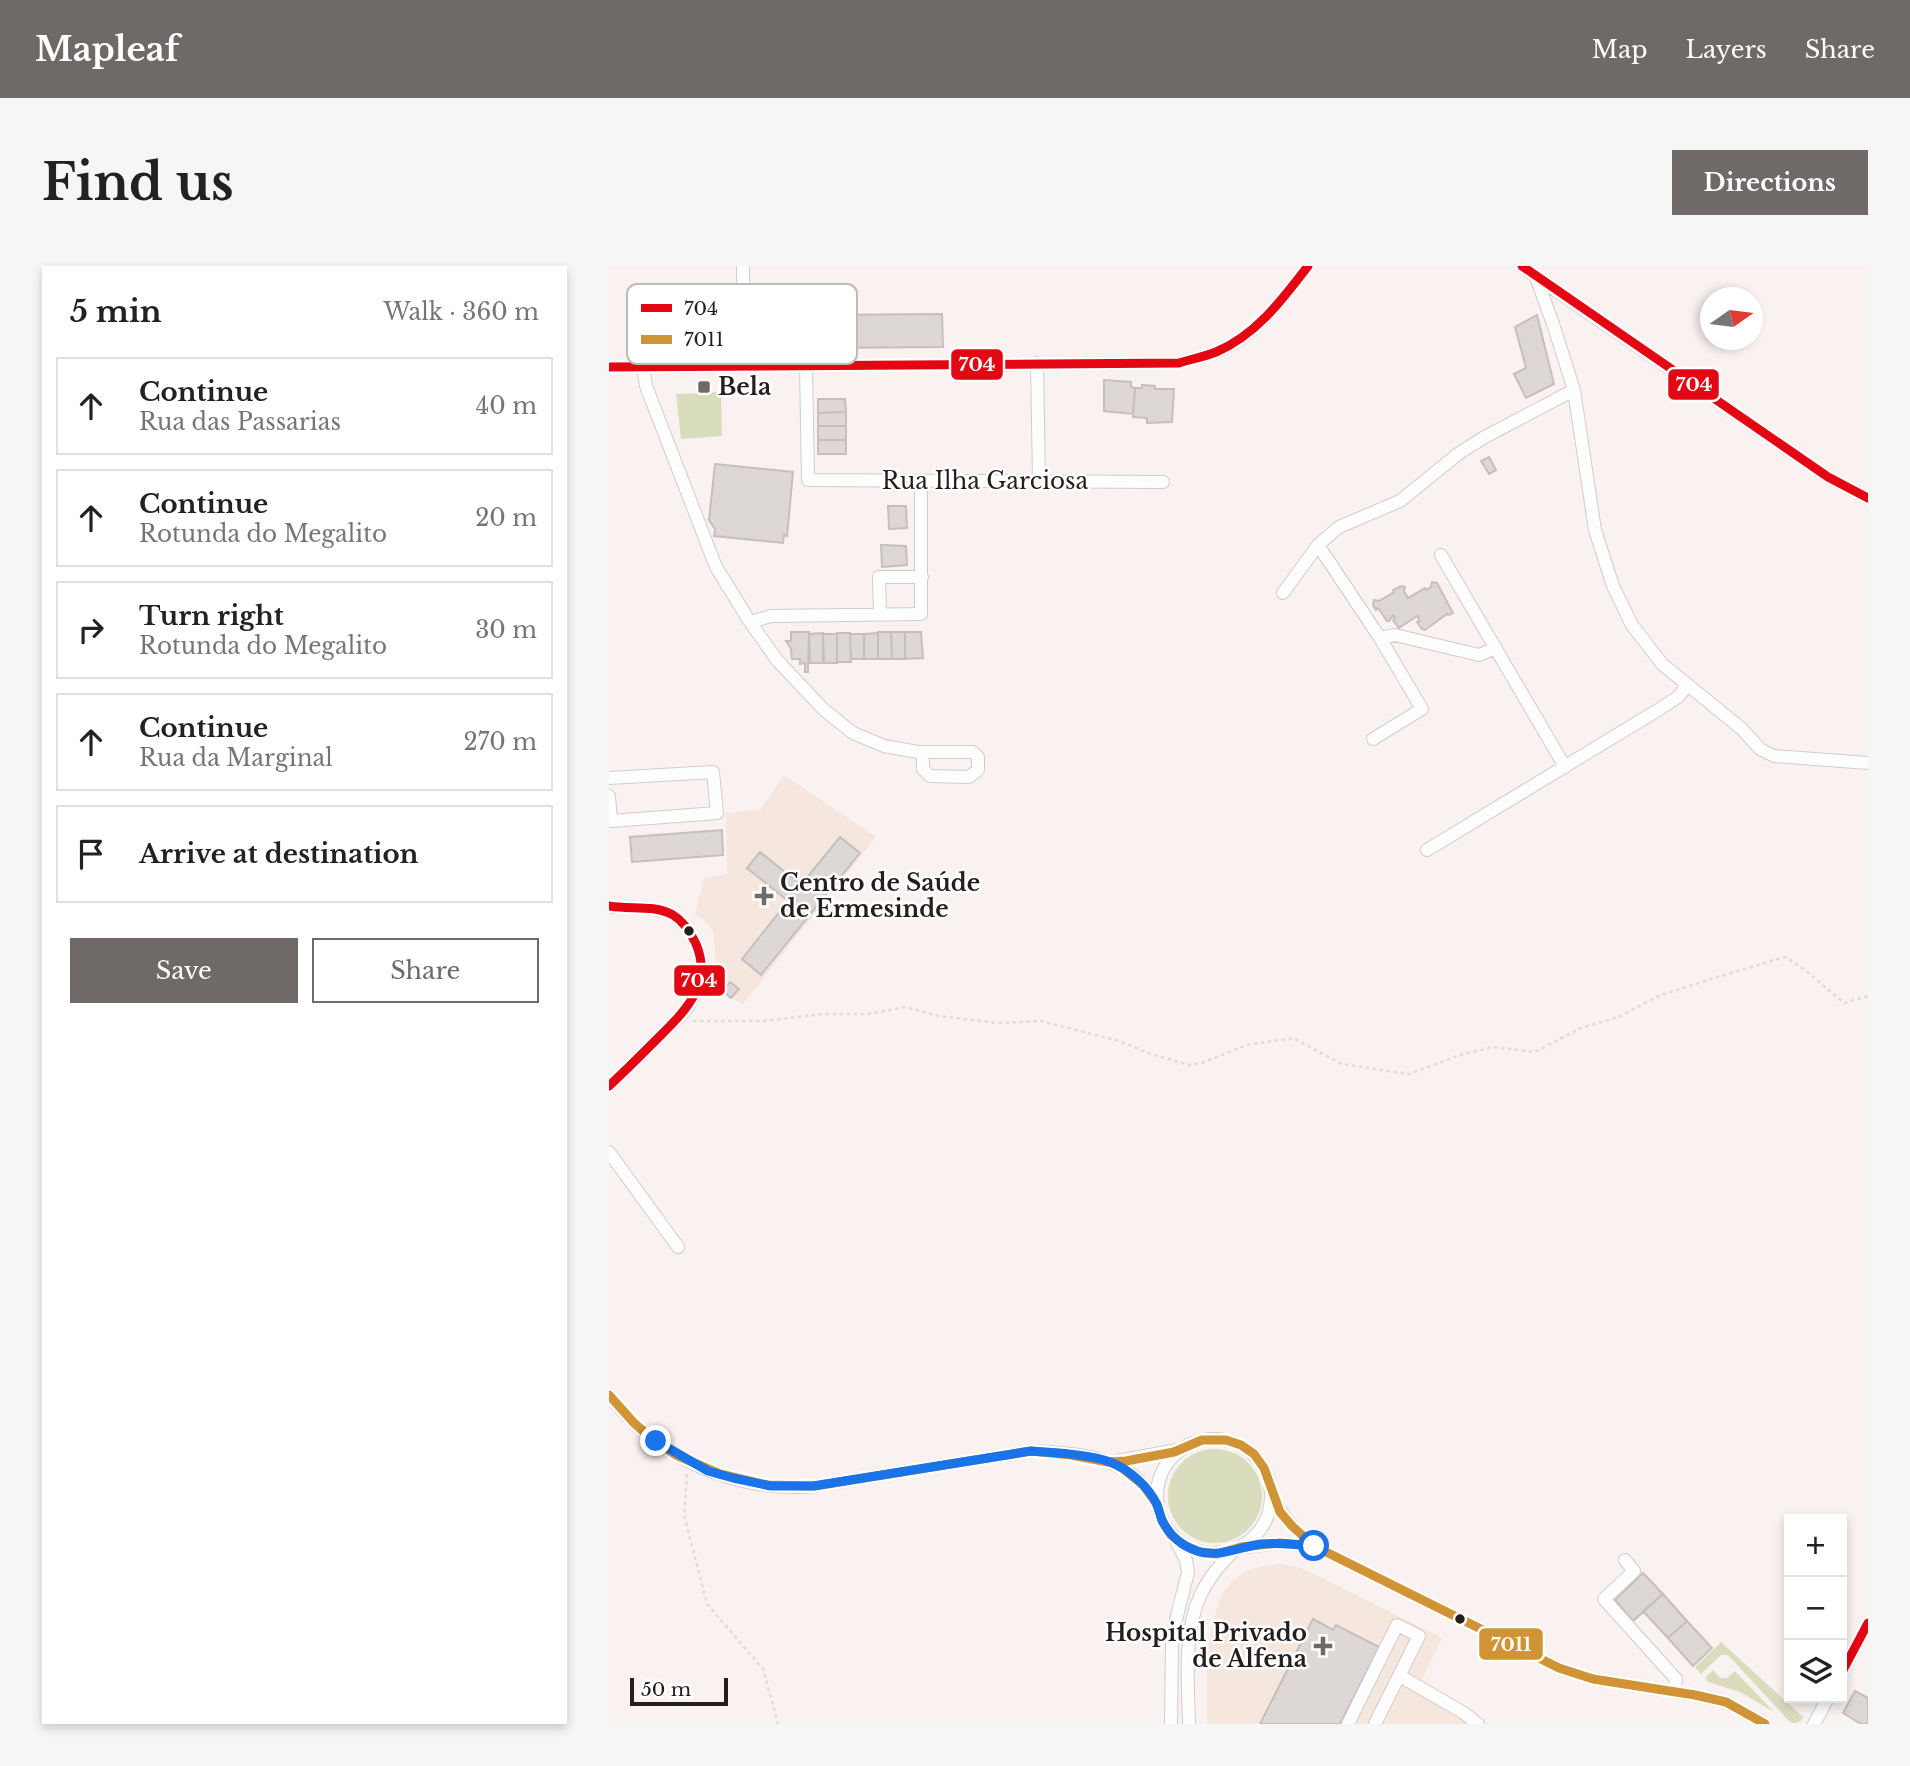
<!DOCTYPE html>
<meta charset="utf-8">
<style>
body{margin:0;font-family:"Libre Baskerville",serif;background:#f6f6f6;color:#222}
.controls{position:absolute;right:21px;bottom:21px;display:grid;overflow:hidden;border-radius:0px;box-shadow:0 4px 10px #0003}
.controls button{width:63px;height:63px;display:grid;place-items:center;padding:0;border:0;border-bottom:2px solid #e0e0e0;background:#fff;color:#222;font:35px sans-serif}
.compass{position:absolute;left:1091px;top:21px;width:63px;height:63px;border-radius:50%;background:#fff;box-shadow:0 4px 10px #0003;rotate:76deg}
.scale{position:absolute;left:21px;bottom:18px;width:98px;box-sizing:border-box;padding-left:7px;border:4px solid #241f1d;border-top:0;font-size:19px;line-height:24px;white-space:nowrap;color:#241f1d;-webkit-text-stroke:5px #fff;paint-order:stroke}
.stop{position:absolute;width:21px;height:21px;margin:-16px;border:5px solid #1a73e8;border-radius:50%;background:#fff}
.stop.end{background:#1a73e8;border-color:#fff;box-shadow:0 2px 7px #0008}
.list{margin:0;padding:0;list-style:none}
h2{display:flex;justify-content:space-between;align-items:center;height:91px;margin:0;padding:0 28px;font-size:30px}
h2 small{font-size:23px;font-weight:400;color:#767676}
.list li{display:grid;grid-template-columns:46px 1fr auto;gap:21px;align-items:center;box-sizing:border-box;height:98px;margin:0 14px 14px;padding:0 14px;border:2px solid #e0e0e0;border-radius:0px}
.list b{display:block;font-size:26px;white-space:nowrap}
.list p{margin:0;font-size:23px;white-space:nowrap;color:#767676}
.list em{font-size:23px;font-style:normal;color:#767676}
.actions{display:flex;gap:14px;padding:21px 28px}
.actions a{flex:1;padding:16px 0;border:2px solid #6f6967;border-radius:0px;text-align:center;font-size:24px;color:#6f6967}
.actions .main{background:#6f6967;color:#fff}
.icon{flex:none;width:38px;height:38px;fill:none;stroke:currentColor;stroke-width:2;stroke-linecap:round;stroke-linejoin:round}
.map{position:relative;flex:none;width:1259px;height:1458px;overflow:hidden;border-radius:0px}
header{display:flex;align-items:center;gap:42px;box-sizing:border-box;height:98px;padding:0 35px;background:#6f6967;color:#fff}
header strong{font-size:33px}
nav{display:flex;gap:38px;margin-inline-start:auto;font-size:24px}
.intro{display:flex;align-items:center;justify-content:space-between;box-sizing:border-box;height:168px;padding:0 42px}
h1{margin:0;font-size:49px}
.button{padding:18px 32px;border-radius:0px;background:#6f6967;color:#fff;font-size:24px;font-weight:700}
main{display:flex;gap:42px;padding:0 42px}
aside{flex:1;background:#fff;border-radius:0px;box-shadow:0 4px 10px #0003}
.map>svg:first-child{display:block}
.medical{fill:#f5e7de}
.green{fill:#daddbd}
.building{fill:#ddd8d5;stroke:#c5c0bd;stroke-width:2}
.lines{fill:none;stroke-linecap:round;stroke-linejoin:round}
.minor-casing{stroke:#d1ccca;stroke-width:14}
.path{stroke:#dedcdc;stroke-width:2.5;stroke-dasharray:3.5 3.5;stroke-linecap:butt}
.minor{stroke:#fefdfd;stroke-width:12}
.bus-1-casing{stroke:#fff;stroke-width:14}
.bus-2-casing{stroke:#fff;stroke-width:14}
.bus-1{stroke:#e30613;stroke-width:9}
.bus-2{stroke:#d09335;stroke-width:9}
.route{stroke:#1a73e8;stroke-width:9}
.poi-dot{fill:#6f6967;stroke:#fff;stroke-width:2.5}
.bus-dot{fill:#241f1d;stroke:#fff;stroke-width:2.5}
.labels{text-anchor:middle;stroke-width:5;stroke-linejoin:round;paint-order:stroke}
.poi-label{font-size:23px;font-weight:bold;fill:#241f1d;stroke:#fff;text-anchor:start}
.street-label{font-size:23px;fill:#241f1d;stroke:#fff}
.key{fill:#fff;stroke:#bdbcbb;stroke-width:2}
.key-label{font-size:19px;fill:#241f1d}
.line-badge{stroke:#fff;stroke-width:2.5}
.badge-label{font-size:19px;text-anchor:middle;font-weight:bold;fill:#fff}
</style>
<header>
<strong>Mapleaf</strong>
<nav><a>Map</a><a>Layers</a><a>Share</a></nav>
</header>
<div class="intro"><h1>Find us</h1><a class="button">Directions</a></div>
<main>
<aside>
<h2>5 min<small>Walk · 360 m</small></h2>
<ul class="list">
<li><svg class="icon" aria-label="ahead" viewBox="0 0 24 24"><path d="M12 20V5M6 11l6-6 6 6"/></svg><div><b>Continue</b><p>Rua das Passarias</p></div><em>40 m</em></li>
<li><svg class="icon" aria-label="ahead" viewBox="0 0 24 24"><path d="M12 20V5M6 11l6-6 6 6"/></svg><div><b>Continue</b><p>Rotunda do Megalito</p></div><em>20 m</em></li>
<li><svg class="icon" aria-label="right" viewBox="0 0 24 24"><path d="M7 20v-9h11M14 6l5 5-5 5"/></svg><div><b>Turn right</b><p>Rotunda do Megalito</p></div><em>30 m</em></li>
<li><svg class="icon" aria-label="ahead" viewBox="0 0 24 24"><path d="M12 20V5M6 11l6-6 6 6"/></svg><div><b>Continue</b><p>Rua da Marginal</p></div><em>270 m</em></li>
<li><svg class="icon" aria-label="arrive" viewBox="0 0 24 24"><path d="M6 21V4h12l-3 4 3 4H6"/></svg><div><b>Arrive at destination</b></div></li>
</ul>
<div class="actions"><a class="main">Save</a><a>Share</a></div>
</aside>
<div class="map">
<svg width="1259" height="1458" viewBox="0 0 1259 1458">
<rect width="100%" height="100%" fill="#f9f2f0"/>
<!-- medical -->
<path class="medical" d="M175,509l92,62 -134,168 -29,-24 3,-9 -2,-38 -7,-11 -12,-9 9,-36 23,-4 -1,-61 34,-3z
M674,1298l15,3 16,7 128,64 -21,44 53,31 14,11h-281v-70l7,-36 8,-25 10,-12 14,-10 18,-5z"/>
<!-- green -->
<path class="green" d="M112,126l1,44 -41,3 -5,-45z
M559 1230a47 47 0 1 1 94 0a47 47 0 1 1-94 0Z
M1112,1376l82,75c-2,6 -8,7 -13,5l-62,-67h-7l-20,19 -6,-7z
M1104,1404l7,8h7l8,-7 39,41 -34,-20 -32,-10 -3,-4z"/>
<!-- building -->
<path class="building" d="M333,48l1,33 -126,1v-33z
M928,49l17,69 -28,14 -12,-24 12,-6 -11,-41z
M495,114l27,2v5l4,1 -2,26 -29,-3z
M533,119l13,1v3h19l-2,33 -25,1v-5l-14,-1 2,-29h7z
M209,133h27l1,13 -28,1z
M237,146v14h-28v-13z
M209,160h28v14h-28z
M209,174h28v14h-28z
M880,191l7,13 -7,4 -8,-13z
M106,198l78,8 -6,64 -3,-1 -1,8 -69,-7 1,-7 -6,-9z
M279,240h18l1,22 -18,1z
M272,279l25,1 1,19 -25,2z
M823,316l5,1 16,30 -4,2 -2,-1 -22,16 -3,-1 -5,-7 3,-1 -3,-5 -18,12 -6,-8 2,-2 -2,-3 -4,6h-2l-9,-13 -2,2 -3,-5 1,-5 5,1 15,-9 -1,-2 8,-4 4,1 -1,4 4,7 17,-10 2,2 4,-3z
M182,366h18l-1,40h-3v-9l-5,1v-5h-8l-1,-10 -5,-8h5z
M269,366h13l1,27h-14z
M282,366h14v27h-13z
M296,366h16l2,26 -18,1z
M214,367l1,30h-14l-1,-29z
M228,367h13l1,29h-14z
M269,367v26h-14v-25z
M214,368h14v29h-14z
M241,368h14v25h-13z
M113,564l1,25 -91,7 -2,-25z
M231,571l20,16 -99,122 -19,-16 46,-58 -41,-33 13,-16 41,33z
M121,716l9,7 -8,9 -8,-7z
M1034,1307l20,21 -30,27 -18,-21z
M1054,1328l24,27 -19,17 -25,-27z
M704,1353l20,11 3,-5 43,22 -39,77h-80z
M1078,1355l25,27 -19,18 -25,-28z
M1246,1425l13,7v26h-7l-18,-11z"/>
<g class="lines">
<defs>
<path id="minor" d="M134,0l1,100
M913,0l14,11 292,200 40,21
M927,11l17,47 21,66 21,140 18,56 19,39 30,39 80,65 18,20 14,7 94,7
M428,97l2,118
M34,100l3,20 70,181 34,55 27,38 46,49 30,24 31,13 34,6h55l5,5v13l-9,7 -39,-1 -7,-7v-17
M197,100l2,114 355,2
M0,101l570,-4c12,-4 25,-6 37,-11 41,-16 66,-53 92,-86
M709,279l62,93 42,71 -49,30
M832,289l124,212
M674,327l35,-48 21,-18 61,-26 58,-47 25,-16 91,-48
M271,349l-1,-38h43
M141,356l21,-6 150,-2v-133
M771,372l15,-3 84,20 17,-7
M0,512l104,-6 4,41 -106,8 -2,-25
M818,584l231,-140 20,-13 9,-11
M0,640l3,1c19,1 41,-1 59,7 6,3 12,10 16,15 18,23 19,51 2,76 -8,12 -19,21 -29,31 -17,17 -34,34 -51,50
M0,886l69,95
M0,1129c9,11 18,23 29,32 46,42 114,65 177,59 25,-3 49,-8 74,-12 47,-8 94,-15 142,-23 39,2 86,3 113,35 5,5 9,12 13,18
M548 1230a57 57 0 1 1 114 0a57 57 0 1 1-114 0Z
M502,1196l67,-12
M663,1228c10,23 23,36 42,52l245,122 34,11 102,16 31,7 39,22
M636,1281l35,-4 34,3
M1016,1294l9,11 -30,28 72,80 -2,13
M1233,1406l26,-49
M791,1410l64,37 14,11
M562,1458l1,-79 3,-21 13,-52 -2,-12 -10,-19
M580,1458c-1,-41 -6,-92 12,-130 8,-17 20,-30 33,-44
M739,1458l49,-99 22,11 -44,88
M1205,1458l14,-26"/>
</defs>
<!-- minor casing -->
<use href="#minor" class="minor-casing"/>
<!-- path -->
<path class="path" d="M84,755h71l59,-7h45l37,-7 34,9 59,7 43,-2 78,20 32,13 38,11 13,-2 44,-18 47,-7 49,26 67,10 51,-19 33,-8 42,5 46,-24 38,-11 37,-20 58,-19 71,-21 20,13 39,33 24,-7
M78,1208l-3,41 23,89 56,65 15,55"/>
<!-- minor -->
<use href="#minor" class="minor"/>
<defs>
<path id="bus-1" d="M913,0l306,211 40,21
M0,101l570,-4c12,-4 25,-6 37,-11 40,-17 66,-52 92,-86
M0,640c21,4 44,-2 64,9 10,6 18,18 23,29 18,42 -14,70 -41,97 -15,15 -30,30 -46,45
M1233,1406l26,-49"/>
<path id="bus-2" d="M0,1129l25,28 22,19 20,13 44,19 47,11 48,1 216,-35 40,4 37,7 18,-1 48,-9 28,-12h24l15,5 13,9 10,14 16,44 12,14 22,20 245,122 34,11 102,16 31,7 39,22
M480,1192l22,4 11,6 21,17 14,19 5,17 9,14 13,10 16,7 17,2 24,-7 39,-4 34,3 16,8"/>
</defs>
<!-- bus-1 casing -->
<use href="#bus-1" class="bus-1-casing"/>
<!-- bus-2 casing -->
<use href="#bus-2" class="bus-2-casing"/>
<!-- bus-1 -->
<use href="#bus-1" class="bus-1"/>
<!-- bus-2 -->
<use href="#bus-2" class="bus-2"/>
</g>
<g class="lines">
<!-- route -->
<path class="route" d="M47,1175l52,30 25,7 38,8h42l218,-35c23,2 58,3 79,11 19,7 39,25 47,43 2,5 3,10 5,15 7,15 20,26 35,31 21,7 43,-4 64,-7 17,-2 35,1 53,2"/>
</g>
<!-- markers -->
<g class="poi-dot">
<rect x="88" y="114" width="14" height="14" rx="3.5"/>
<path d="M151.5 619.5h7v7h7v7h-7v7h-7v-7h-7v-7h7z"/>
<path d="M710.5 1369.5h7v7h7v7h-7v7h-7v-7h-7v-7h7z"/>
</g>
<g class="bus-dot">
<circle cx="80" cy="665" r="6"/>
<circle cx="851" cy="1353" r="6"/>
</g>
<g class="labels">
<!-- poi labels -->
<g class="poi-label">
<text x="109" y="129">Bela</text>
<text x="171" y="625">Centro de Saúde<tspan x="171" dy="26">de Ermesinde</tspan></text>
<text x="698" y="1375" text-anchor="end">Hospital Privado<tspan x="698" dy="26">de Alfena</tspan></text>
</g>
<!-- street labels -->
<g class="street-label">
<text x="376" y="223">Rua Ilha Garciosa</text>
</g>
</g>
<!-- legend -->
<rect x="18" y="18" width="230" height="80" rx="10" class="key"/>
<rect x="32" y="38" width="31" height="8" fill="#e30613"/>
<rect x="32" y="69" width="31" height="9" fill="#d09335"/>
<g class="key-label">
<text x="75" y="49">704</text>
<text x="75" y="80">7011</text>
</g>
<g class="line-badge">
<rect x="341" y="82" width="54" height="33" rx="7" fill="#e30613"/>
<rect x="1058" y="102" width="53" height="33" rx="7" fill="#e30613"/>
<rect x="64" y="698" width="53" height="33" rx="7" fill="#e30613"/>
<rect x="869" y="1361" width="66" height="34" rx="7" fill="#d09335"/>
</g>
<g class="badge-label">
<text x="368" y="105">704</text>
<text x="1085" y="125">704</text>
<text x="90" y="721">704</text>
<text x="902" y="1385">7011</text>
</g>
</svg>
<div class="controls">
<button>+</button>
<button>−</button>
<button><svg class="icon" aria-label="layers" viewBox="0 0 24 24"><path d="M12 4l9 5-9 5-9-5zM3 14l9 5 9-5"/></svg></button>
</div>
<svg class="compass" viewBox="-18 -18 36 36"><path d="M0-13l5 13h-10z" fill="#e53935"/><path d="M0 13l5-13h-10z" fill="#767676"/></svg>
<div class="scale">50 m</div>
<div class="stop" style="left:705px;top:1280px"></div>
<div class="stop end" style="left:47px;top:1175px"></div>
</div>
</main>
